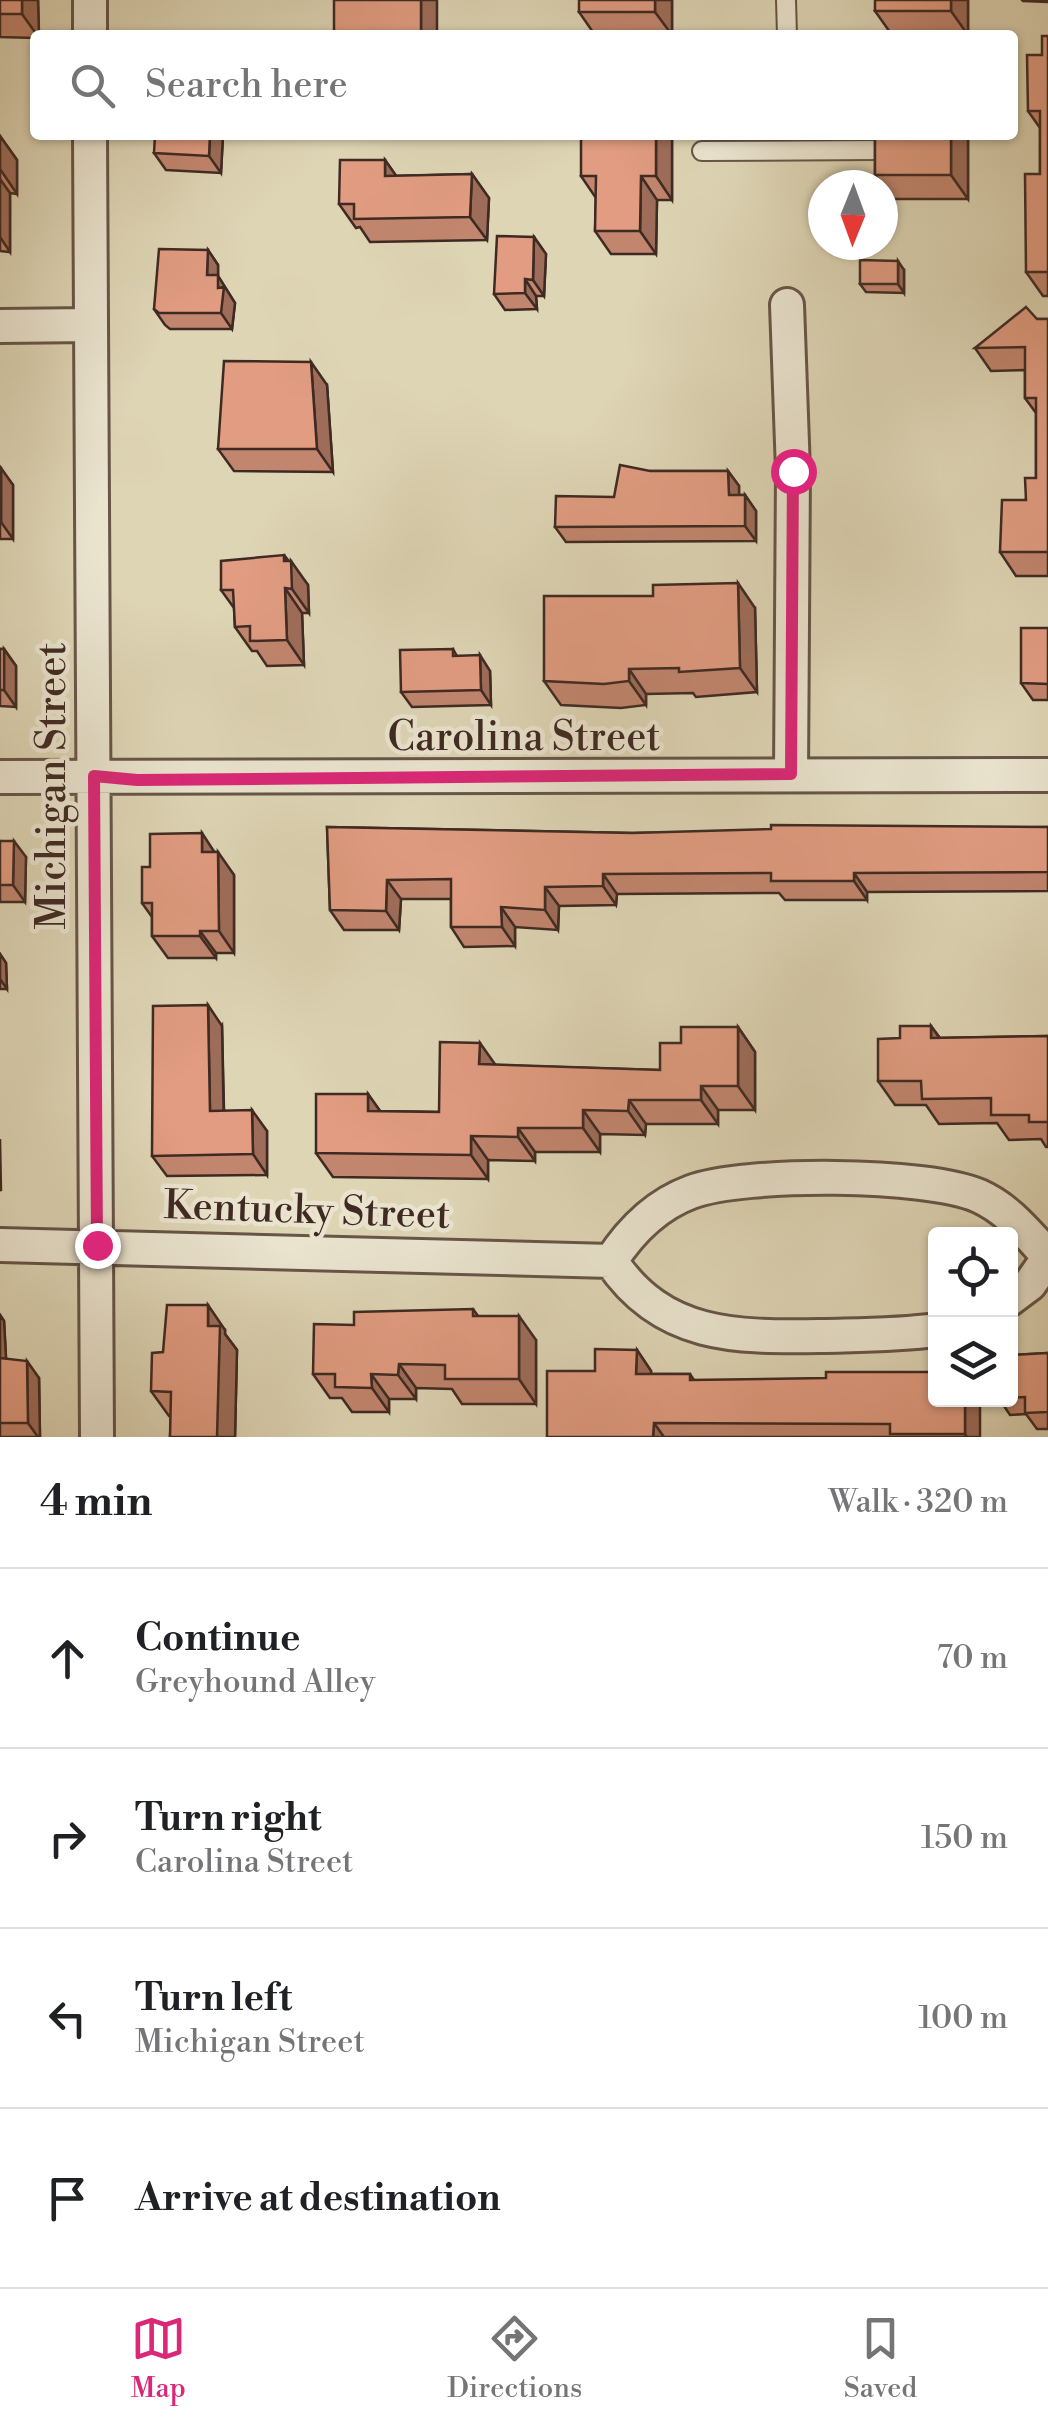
<!DOCTYPE html>
<meta charset="utf-8">
<style>
body{margin:0;font-family:"Libre Bodoni",serif;background:#f2f2f2;color:#202124}
.controls{position:absolute;right:30px;bottom:30px;display:grid;overflow:hidden;border-radius:10px;box-shadow:0 2px 8px #0004}
.controls button{width:90px;height:90px;display:grid;place-items:center;padding:0;border:0;border-bottom:2px solid #e0e0e0;background:#fff;color:#202124;font:50px sans-serif}
.compass{position:absolute;left:808px;top:170px;width:90px;height:90px;border-radius:50%;background:#fff;box-shadow:0 2px 8px #0004;rotate:181deg}
.stop{position:absolute;width:30px;height:30px;margin:-22px;border:8px solid #db2777;border-radius:50%;background:#fff}
.stop.end{background:#db2777;border-color:#fff;box-shadow:0 2px 10px #0008}
.list{margin:0;padding:0;list-style:none}
h2{display:flex;justify-content:space-between;align-items:center;height:130px;margin:0;padding:0 40px;font-size:42px}
h2 small{font-size:32px;font-weight:400;color:#757577}
.list li{display:grid;grid-template-columns:65px 1fr auto;gap:30px;align-items:center;box-sizing:border-box;height:180px;padding:0 40px;border-top:2px solid #e0e0e0}
.list b{display:block;font-size:38px;white-space:nowrap}
.list p{margin:0;font-size:32px;white-space:nowrap;color:#757577}
.list em{font-size:32px;font-style:normal;color:#757577}
.icon{flex:none;width:55px;height:55px;fill:none;stroke:currentColor;stroke-width:2;stroke-linecap:round;stroke-linejoin:round}
.map{position:relative;flex:none;width:1048px;height:1437px;overflow:hidden}
.search{position:absolute;background:#fff;box-shadow:0 2px 8px #0004;left:30px;right:30px;top:30px;height:110px;display:flex;align-items:center;gap:25px;box-sizing:border-box;padding:0 35px;border-radius:10px;color:#757577;font-size:38px}
.sheet{height:850px;background:#fff}
nav{display:flex;justify-content:space-around;align-items:center;box-sizing:border-box;height:140px;border-top:2px solid #e0e0e0;background:#fff;font-size:28px;color:#757577}
nav a{display:grid;justify-items:center;gap:5px}
nav .on{color:#db2777}
.map>svg:first-child{display:block}
.lines{fill:none;stroke-linecap:round;stroke-linejoin:round}
.service-casing{stroke:#675548;stroke-width:22}
.minor-casing{stroke:#675548;stroke-width:38}
.service{stroke:#eae4cf;stroke-width:18}
.minor{stroke:#eae4cf;stroke-width:32}
.wall{fill:#c2866f;stroke:#3f2a23;stroke-width:2.5}
.shaded-wall{fill:#9e6d5a;stroke:#3f2a23;stroke-width:2.5}
.building{fill:#e19c81;stroke:#3f2a23;stroke-width:2.5}
.route{stroke:#db2777;stroke-width:12}
.labels{text-anchor:middle;stroke-width:9;stroke-linejoin:round;paint-order:stroke}
.street-label{font-size:40px;fill:#3f2a23;stroke:#eae4cf}
</style>
<div class="map">
<svg width="1048" height="1437" viewBox="0 0 1048 1437">
<rect width="100%" height="100%" fill="#ded5b5"/>
<filter id="stains"><feTurbulence type="fractalNoise" baseFrequency=".002" numOctaves="4"/><feColorMatrix values="0 0 0 0 .2 0 0 0 0 .09 0 0 0 0 .02 0 0 0 .5 -.17"/></filter>
<radialGradient id="worn" r=".72"><stop offset=".6" stop-color="#630" stop-opacity="0"/><stop offset="1" stop-color="#630" stop-opacity=".3"/></radialGradient>
<g class="lines">
<defs>
<path id="service" d="M786,0l1,35
M702,151l175,-1"/>
<path id="minor" d="M90,35v-35
M90,135l7,1302
M787,305l6,166 -2,304
M0,326l91,-1
M0,777l1048,-2
M0,1245l611,16
M611,1261c20,-31 45,-56 80,-69 53,-20 236,-19 288,4 29,13 48,37 69,60
M611,1261c53,79 128,76 215,75 37,-1 73,-1 110,-6
M1010,1299l20,-15 18,-26"/>
</defs>
<!-- service casing -->
<use href="#service" class="service-casing"/>
<!-- minor casing -->
<use href="#minor" class="minor-casing"/>
<!-- service -->
<use href="#service" class="service"/>
<!-- minor -->
<use href="#minor" class="minor"/>
</g>
<!-- wall -->
<path class="wall" d="M0,0h38l1,35h-4v3l-35,-1z
M672,0v35h-77l-16,-23z
M968,0v35h-76l-17,-24z
M1022,0h26v2l-25,-1z
M1048,36v260h-5l-17,-24 14,-98v-46l-12,-17z
M223,135l-2,38 -55,-3 -12,-17z
M288,135h36v2l-34,1z
M672,135v65h-15l-1,54h-45l-16,-23 1,-33 -15,-22z
M875,135h93v64h-75l-18,-24z
M0,136l17,24v34l-7,-1v59l-10,-1z
M385,160l11,16 76,-2 17,24 -2,42 -117,2 -10,-15 -4,1 -17,-24z
M534,237l12,17 -2,42h-8l1,13 -32,1 -11,-16z
M208,250l10,15v11l17,27 -3,26h-62l-5,-4 -11,-16z
M904,270v23l-38,-1 -6,-8z
M1037,319h11v257h-32l-16,-24 36,-74v-65l-11,-15v-28l-34,1 -16,-23z
M327,385l6,87 -99,-1 -16,-22z
M0,468l13,17v54h-13z
M650,471h78l11,15v9h6l11,16v30l-190,1 -11,-15 59,-30z
M284,555l24,30 1,28h-7l2,52 -37,1 -10,-15h-5l-17,-24 -1,-19 -13,-18z
M755,608l2,84 -61,5 -3,-4 -47,1v11l-25,3 -60,-3 -17,-24z
M1048,628v72h-15l-12,-17z
M0,649h4l12,17v41l-16,-1z
M453,649l4,7 33,15 1,34 -79,2 -11,-15z
M327,827l305,6 416,-6v64l-181,1v8h-82l-6,-7 -162,1 -1,11 -57,1 -1,24 -43,-3v19l-51,1 -13,-20v-28h-50l-2,31h-55l-14,-20z
M0,841l26,16 -1,45h-25z
M215,852l19,23v78h-18v5h-48l-16,-22v-19l-10,-14 8,-36z
M0,954l6,9 1,26h-7z
M222,1026l2,84 43,21v44l-100,1 -15,-20z
M931,1026l9,12 108,-2v111h-2l-5,-8 -32,1 -12,-17 -58,1 -13,-19h-31l-17,-24 22,-43z
M738,1027l17,25v58h-37v14h-72l-1,11 -45,-1v18h-65v9l-47,-1v19l-155,-2 -17,-24 52,-59 12,17 59,1 56,-47 165,5 21,-27z
M473,1309l5,7 58,24v64h-74l-10,-15 -36,-1v11h-27v13h-37l-10,-14h-12l-17,-24 41,-49z
M0,1315l4,6 2,38 33,19 1,59h-40z
M225,1330v4l12,16 -2,87h-65l1,-21h-2l-18,-25 12,-39z
M637,1350l14,21v3h39l4,6 286,57h-433l48,-66z
M1048,1353v76h-11l-11,-15 -16,1 -10,-15h10v-45z"/>
<!-- shaded-wall -->
<path class="shaded-wall" d="M22,0h16l1,35h-2l-15,-21z
M421,0h16v35h-16z
M655,0h17v35l-17,-23z
M951,0h17v35l-17,-24z
M210,135h13l-2,38 -12,-17z
M656,135h16v65l-16,-24z
M951,135h17v64l-17,-24z
M0,136l17,24v34l-17,-25z
M385,160l17,24 -17,-8z
M472,174l17,24 -2,42 -17,-23z
M641,176l16,24 -1,54 -16,-23z
M0,179l10,14v59l-10,-15z
M534,237l12,17 -2,42 -11,-16z
M208,250l10,15v11l17,27 -3,26 -11,-16 -14,-38z
M898,261l6,9v23l-6,-9z
M525,279l11,17 1,13 -12,-16z
M311,362l16,23 6,87 -16,-23z
M1,468l12,17v54l-12,-17z
M728,471l11,15v25l-10,-16z
M745,495l11,16v30l-11,-15z
M284,555l7,11v-5l17,24 1,28 -17,-24z
M738,583l17,25 2,84 -17,-24z
M285,588l17,25 2,52 -17,-25z
M4,649l12,17v41l-12,-17z
M480,655l10,16 1,34 -10,-15z
M629,669l17,25v11l-17,-24z
M202,833l15,23 -15,-4z
M14,841l12,16 -1,45 -12,-17z
M218,852l16,23v78l-15,-22z
M854,873l13,19v8l-13,-19z
M603,874l14,20 -1,11 -13,-19z
M387,880l14,19 -2,31 -13,-19z
M545,887l14,19 -1,24 -13,-20z
M501,907l14,20v19l-13,-19z
M200,931l16,22v5l-16,-22z
M0,954l6,9 1,26 -7,-10z
M208,1005l14,21 2,105 -14,-20z
M931,1026l17,24 -17,-12z
M738,1027l17,25v58l-17,-24z
M480,1043l17,24 -18,-3z
M701,1086l17,24v14l-17,-24z
M368,1094l17,24 -17,-7z
M629,1100l17,24 -1,11 -17,-24z
M252,1110l15,21v44l-14,-21z
M583,1110l17,24v18l-17,-24z
M518,1128l17,24v9l-17,-24z
M471,1136l17,24v19l-17,-24z
M0,1139v1l1,51 -1,-2z
M208,1305l17,25v4l12,16 -2,87h-18l-9,-111z
M0,1315l4,6 3,54 -7,-10z
M519,1316l17,24v64l-17,-25z
M637,1350l14,21v25l-15,-22z
M27,1361l12,17 1,59h-2l-10,-14z
M399,1364l17,24v11l-18,-24z
M371,1374l18,25v13l-17,-24z
M965,1400h15v37h-13l-2,-3z
M654,1423l10,14h-11z"/>
<!-- building -->
<path class="building" d="M0,0h22v14h-22z
M334,0h87v35h-87z
M579,0h76v12h-76z
M875,0h76v11h-76z
M1042,36h6v236h-22l-1,-98h15v-63h-12l-1,-56h15z
M155,135h55l-1,21 -55,-3z
M581,135h75v41h-15l-1,55h-45l1,-55h-15z
M875,135h76v40h-76z
M340,160h45v16l87,-2 -2,43 -116,2v-15h-15z
M497,236l37,1 -1,43 -8,-1v14l-31,1z
M159,249l49,1 -1,25h11v13l6,-1 -3,26h-62l-5,-4z
M860,260l38,1v23h-38z
M1026,307l11,12h11v233h-48l2,-52h24l-1,-22h11v-80h-11v-51l-50,1z
M224,361l87,1 6,87h-99z
M620,465l30,6h78l1,24h16v31l-190,1 1,-31 58,1z
M0,468h1v54h-1z
M284,555v6h7l1,28 -7,-1 2,52 -37,1v-15l-15,1 -2,-37h-12v-29z
M738,583l2,85 -61,4v-4l-50,1v12l-25,3 -60,-3v-85h109v-11z
M1021,628h27v56l-27,-1z
M0,649h4v41h-4z
M453,649v7l27,-1 1,35 -80,2 -1,-42z
M771,825l277,2v45l-194,1v8h-83v-8l-168,1v12l-58,1v23l-44,-3 1,20h-51v-48l-64,1 -1,31 -56,-1 -3,-83 305,6 139,-4z
M202,833v19h16l1,79h-19v5h-48v-33h-10v-36h8v-33z
M0,841h14l-1,44h-13z
M208,1005l2,106 42,-1 1,44 -101,2 1,-150z
M900,1026h31v12l117,-2v86h-19v-7h-38v-17l-69,1 -1,-18h-43v-42l22,-1z
M681,1027h57v59h-37v14h-72l-1,11 -45,-1v18h-65v9l-47,-1v19l-155,-2v-59h52v17l71,1 1,-70 40,1 -1,21 181,6v-27h21z
M167,1305h41v21h12l-3,111h-47l1,-45 -20,-1 1,-38 11,-1z
M473,1309v7h46v63h-74v-14l-46,-1 -1,11 -27,-1 1,14 -37,-1v-13h-22l1,-50 40,1v-13z
M595,1349l42,1 -1,24h54v6l136,-2v-6h110v28h29v34h-75v-10l-236,-1 -1,14h-106v-66h48z
M1048,1353v59l-23,1v-16l-15,1v-43z
M0,1358l27,3 1,62h-28z"/>
<g class="lines">
<!-- route -->
<path class="route" d="M97,1245l-3,-469 43,4 654,-6 2,-303"/>
</g>
<g class="labels">
<!-- street labels -->
<g class="street-label">
<text x="524" y="750">Carolina Street</text>
<text transform="translate(51 786) rotate(-90)" y="14">Michigan Street</text>
<text transform="translate(307 1209) rotate(2)" y="14">Kentucky Street</text>
</g>
</g>
<rect width="100%" height="100%" filter="url(#stains)"/>
<rect width="100%" height="100%" fill="url(#worn)"/>
</svg>
<div class="controls">
<button><svg class="icon" aria-label="locate" viewBox="0 0 24 24"><circle cx="12" cy="12" r="6"/><path d="M12 2v4M12 18v4M2 12h4M18 12h4"/></svg></button>
<button><svg class="icon" aria-label="layers" viewBox="0 0 24 24"><path d="M12 4l9 5-9 5-9-5zM3 14l9 5 9-5"/></svg></button>
</div>
<svg class="compass" viewBox="-18 -18 36 36"><path d="M0-13l5 13h-10z" fill="#e53935"/><path d="M0 13l5-13h-10z" fill="#757577"/></svg>
<div class="stop" style="left:793px;top:471px"></div>
<div class="stop end" style="left:97px;top:1245px"></div>
<div class="search"><svg class="icon" aria-label="search" viewBox="0 0 24 24"><circle cx="10" cy="10" r="6"/><path d="M15 15l6 6"/></svg>Search here</div>
</div>
<section class="sheet">
<h2>4 min<small>Walk · 320 m</small></h2>
<ul class="list">
<li><svg class="icon" aria-label="ahead" viewBox="0 0 24 24"><path d="M12 20V5M6 11l6-6 6 6"/></svg><div><b>Continue</b><p>Greyhound Alley</p></div><em>70 m</em></li>
<li><svg class="icon" aria-label="right" viewBox="0 0 24 24"><path d="M7 20v-9h11M14 6l5 5-5 5"/></svg><div><b>Turn right</b><p>Carolina Street</p></div><em>150 m</em></li>
<li><svg class="icon" aria-label="left" viewBox="0 0 24 24"><path d="M17 20v-9H6M10 6l-5 5 5 5"/></svg><div><b>Turn left</b><p>Michigan Street</p></div><em>100 m</em></li>
<li><svg class="icon" aria-label="arrive" viewBox="0 0 24 24"><path d="M6 21V4h12l-3 4 3 4H6"/></svg><div><b>Arrive at destination</b></div></li>
</ul>
</section>
<nav>
<a class="on"><svg class="icon" aria-label="map" viewBox="0 0 24 24"><path d="M3 6l6-2 6 2 6-2v14l-6 2-6-2-6 2zM9 4v14M15 6v14"/></svg>Map</a>
<a><svg class="icon" aria-label="directions" viewBox="0 0 24 24"><path d="M12 3l9 9-9 9-9-9zM9 14v-3h6M13 9l2 2-2 2"/></svg>Directions</a>
<a><svg class="icon" aria-label="saved" viewBox="0 0 24 24"><path d="M7 4h10v16l-5-4-5 4z"/></svg>Saved</a>
</nav>
